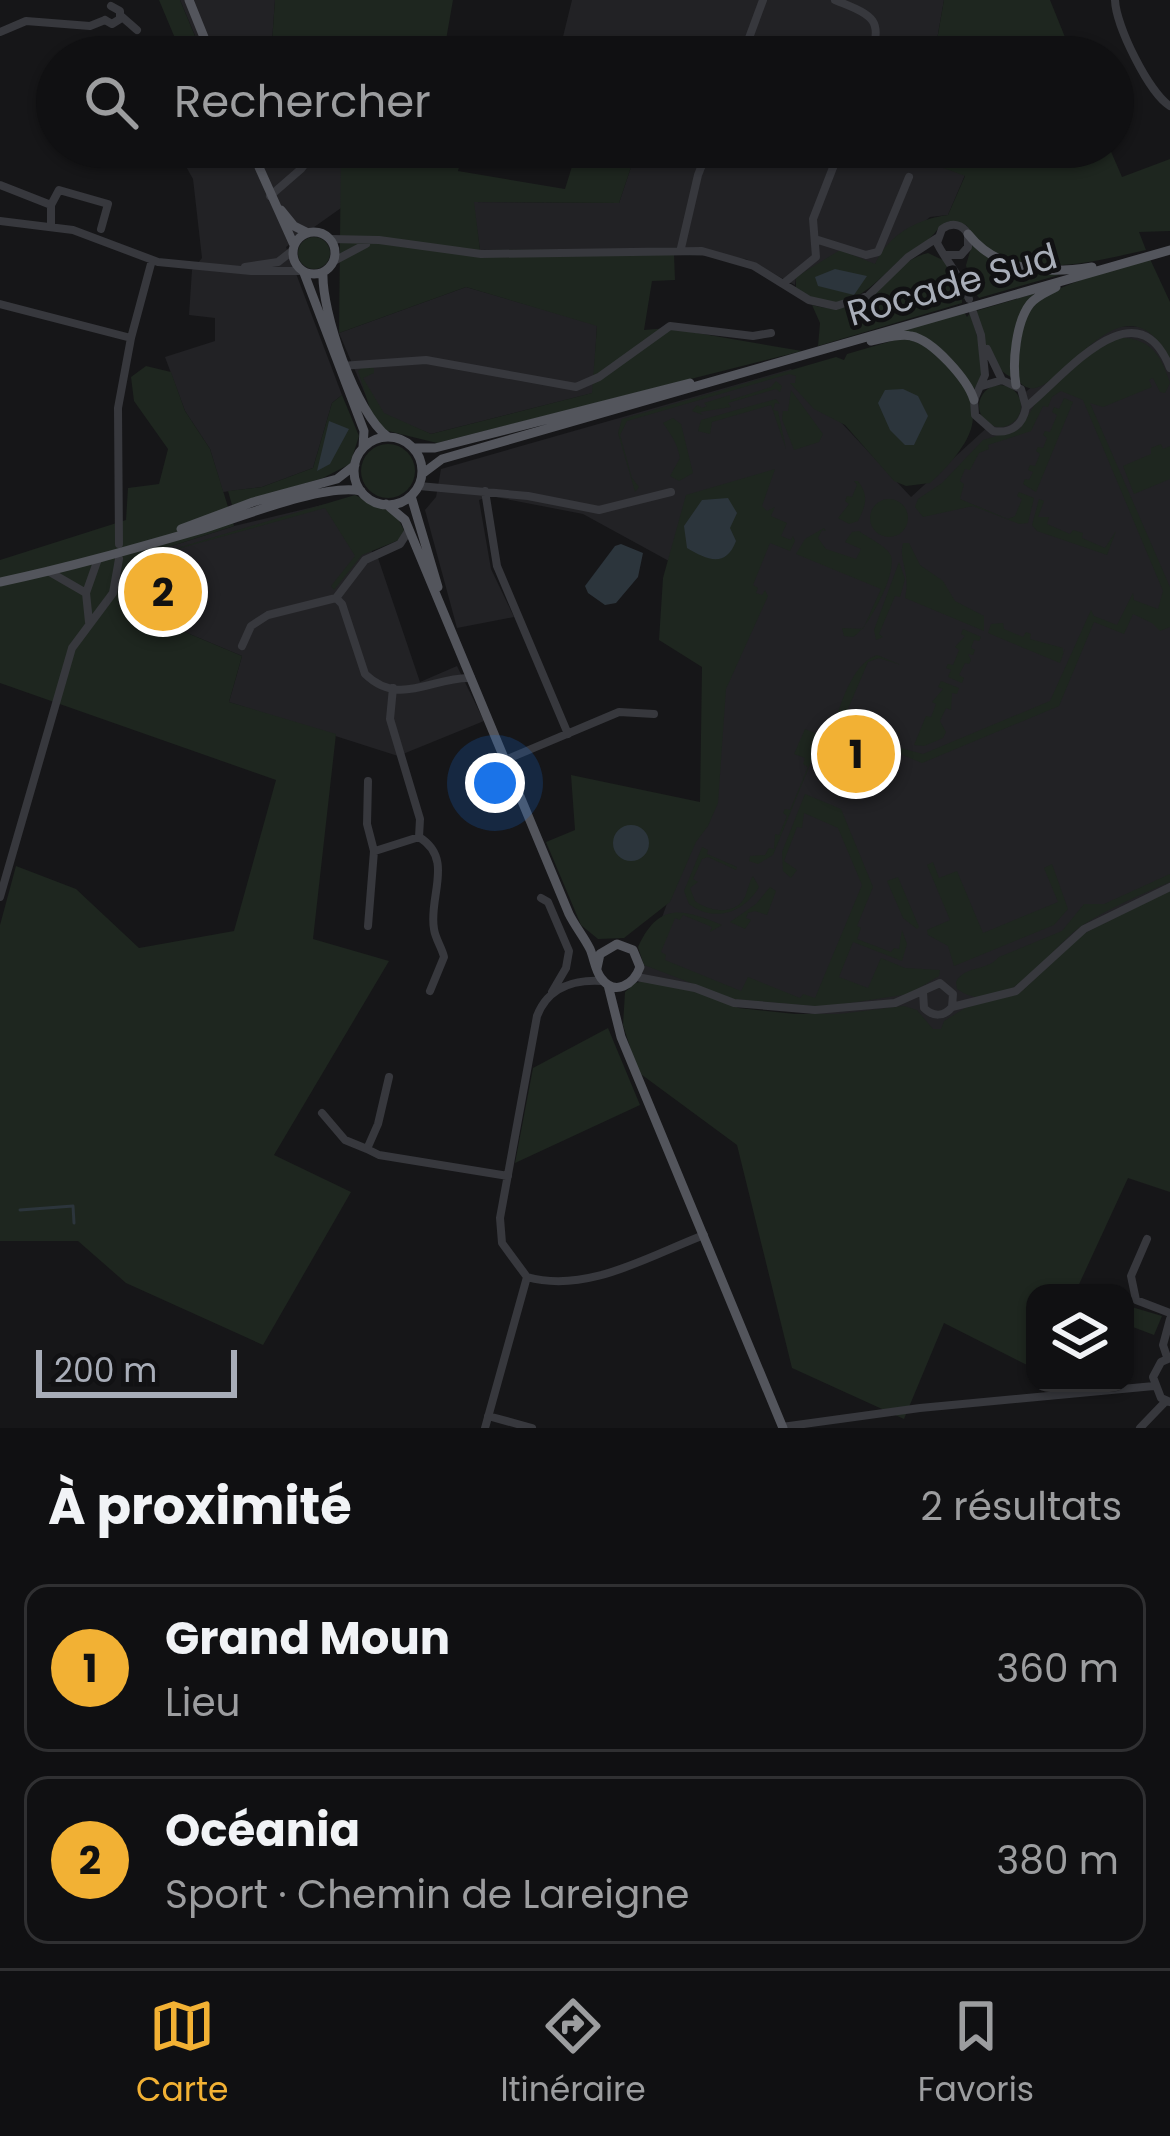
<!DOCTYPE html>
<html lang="fr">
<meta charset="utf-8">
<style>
body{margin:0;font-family:Poppins,sans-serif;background:#19191b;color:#f1f3f6}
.controls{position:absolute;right:36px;bottom:36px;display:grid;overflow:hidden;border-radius:24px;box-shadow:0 3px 9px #0004}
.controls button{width:108px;height:108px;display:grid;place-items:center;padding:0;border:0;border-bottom:3px solid #303032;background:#101012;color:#f1f3f6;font:60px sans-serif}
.scale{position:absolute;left:36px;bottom:30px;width:201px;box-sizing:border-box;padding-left:12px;border:6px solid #a8adb8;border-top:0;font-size:33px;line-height:42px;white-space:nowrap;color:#a8adb8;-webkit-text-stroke:9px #111113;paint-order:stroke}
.you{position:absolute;left:495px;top:783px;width:42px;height:42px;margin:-30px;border:9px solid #fff;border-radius:50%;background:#1a73e8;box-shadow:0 0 0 18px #1a73e833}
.badge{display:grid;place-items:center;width:78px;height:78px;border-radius:50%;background:#f2b134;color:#111;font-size:39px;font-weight:700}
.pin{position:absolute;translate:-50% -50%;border:6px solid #fff;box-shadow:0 3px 12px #0006}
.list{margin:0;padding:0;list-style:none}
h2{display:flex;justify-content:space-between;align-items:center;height:156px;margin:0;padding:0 48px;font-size:51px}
h2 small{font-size:39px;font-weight:400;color:#9c9d9f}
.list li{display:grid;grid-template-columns:78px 1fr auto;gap:36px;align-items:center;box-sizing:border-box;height:168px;margin:0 24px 24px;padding:0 24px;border:3px solid #303032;border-radius:24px}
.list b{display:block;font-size:45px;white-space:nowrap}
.list p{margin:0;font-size:39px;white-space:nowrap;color:#9c9d9f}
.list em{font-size:39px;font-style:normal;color:#9c9d9f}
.icon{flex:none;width:66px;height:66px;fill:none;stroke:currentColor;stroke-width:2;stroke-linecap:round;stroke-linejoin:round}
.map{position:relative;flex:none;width:1170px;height:1428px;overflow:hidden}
.search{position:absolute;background:#101012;box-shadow:0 3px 9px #0004;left:36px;right:36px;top:36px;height:132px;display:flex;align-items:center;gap:30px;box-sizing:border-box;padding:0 42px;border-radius:66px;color:#9c9d9f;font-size:45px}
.sheet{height:540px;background:#101012}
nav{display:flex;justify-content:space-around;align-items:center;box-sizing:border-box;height:168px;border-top:3px solid #303032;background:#101012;font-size:33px;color:#9c9d9f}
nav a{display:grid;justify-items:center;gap:6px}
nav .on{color:#f2b134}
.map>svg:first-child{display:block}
.built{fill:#222225}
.green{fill:#1e261f}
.water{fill:#2c353c}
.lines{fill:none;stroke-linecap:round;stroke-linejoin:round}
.stream{stroke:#2c353c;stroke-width:3}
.minor{stroke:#37383d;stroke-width:8}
.major{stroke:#53555c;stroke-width:9}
.labels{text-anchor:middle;stroke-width:9;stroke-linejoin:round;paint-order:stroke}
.street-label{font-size:36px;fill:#a8adb8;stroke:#111113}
</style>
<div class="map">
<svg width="1170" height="1428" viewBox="0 0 1170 1428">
<rect width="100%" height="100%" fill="#161618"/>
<!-- built -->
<path class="built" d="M180,0h95l-4,57h-67z
M572,0h372l-10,57h-376z
M175,147h166v61l-55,39 56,148 -10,8 -19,65 -51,19 -39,5 -13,-43 -25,-38 -20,-54 50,-16v-23l-26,-3 3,-45 10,-12 -9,-79z
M601,147h320l-1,12 45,16 -17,40 -18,2 -55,47 -79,13 -1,8 -49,-26 -141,-10 -125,1 -7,-48 146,1 15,-45z
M466,287l131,38 -4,68 -162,41 -59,-24 -33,-77z
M1098,326l66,1 6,13v556l-136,97 -97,41 -299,-49 74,-208 1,-121 29,-55 -159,-87 -93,-18 -11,4 12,69 23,48 -57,11 -32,-118 11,-13 5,-28 350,-100 120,128z
M326,504l52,54 42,124 37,-16 27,55 -86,35 -169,-54 13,-46 -124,-52 13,-45 103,-33z"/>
<!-- green -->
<path class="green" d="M159,0h21l22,53 -25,-10z
M275,0h178l-10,57h-172z
M944,0h106l23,57h-139z
M341,147h123l-6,24 107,18 13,-42h23l33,11 -15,45 -145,-1 6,48 125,-1 69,5 1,26 -23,1 -8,49 24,-2 134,23 -365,92 -53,-13 -13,-18 -13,-41 5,-4 11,1v5l-11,5 21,35 47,21 161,-41 5,-67 -131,-39 -127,46z
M921,147h188l13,30 48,-18v72l-31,1 7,18c-61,13 -139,37 -180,-25l-16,-4c-12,4 -12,10 -21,18 -8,7 -17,10 -25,17 -34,31 -59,67 -108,32v-11l44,-27 35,14c13,-29 42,-45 73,-49l17,-39 -45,-17z
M298 253a16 16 0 1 1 32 0a16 16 0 1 1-32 0Z
M972,245l7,5 80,25 -80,23 -3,-4 -4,4 -6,-33z
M928,253l21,10 17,37 -4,-2v5l-144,43 2,-23 -8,-18c64,18 68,-40 116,-52z
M1150,259l20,43v57c-50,-94 -110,44 -144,28 -13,-6 -9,-22 -7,-33 2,-15 2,-34 11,-46 14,-21 93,-41 120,-49z
M1036,293l-9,9 -16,75c-23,-11 -28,-43 -35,-66z
M964,312l3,5 3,-4c7,24 21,55 4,76l-51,-52 -25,-6z
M1115,337c34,1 45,14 55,46l-5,10 -5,-1 -7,-14 -4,2 3,7 -49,20 -13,-4 80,184v40l-10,4 -8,-8 -19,-9 -9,20 -30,-12 -35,84 -137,57 -41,-17 -29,6 -32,-12 -47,115 -15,9 -9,-3 1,-5 15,-1 4,-7 5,1 1,-15 4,1 8,-19 -4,-3 2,-4 5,1 18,-43 -5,-3 2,-6 -11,-4 11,-25 47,19 29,-5 42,11 127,-53 41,-91 3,6 23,9 16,-32 1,7 24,9 5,-18 -80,-191 -22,-9 -9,6 -4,10 -5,-1 -12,25 -43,14 1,4 -10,4 -9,17 -5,-1 -5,12 4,3 -4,15 48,20 7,-3 7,-17 -5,-3 2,-4 15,6 -6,25 -9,1 -46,-18 -50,11 -8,-10 3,-8 24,-16 41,-43 37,-11 15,-25 66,-61z
M902,338c35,5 81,53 69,91 -6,19 -26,41 -41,54l-24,3 -12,-5 -49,-56 -31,-16 -24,-26h5l1,-7 -7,-2 -162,47 -7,14 12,43 7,9 -4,5 -17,-59 4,-14 214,-62 8,3 3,-6z
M146,366l25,6 14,39 25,38 24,77 -103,33 -13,45 124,52 -13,46 107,32 -23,205 76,22 -115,194 77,37 -88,153 -137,-62 -48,-42h-78v-316l16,-59 60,23 63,59 95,-17 42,-151 -276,-97v-123l126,-40 2,-32 31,-4 9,-35 -34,-48 -3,-24z
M776,381l6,5 -2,6 -4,-3 -48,14 3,4 -31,5 3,3 -11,-4 5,-6 5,3 5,-2 -3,-3 26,-8v5l41,-13z
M979 406a21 21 0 1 1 42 0a21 21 0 1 1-42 0Z
M791,390l32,44 -4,8 -25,8 -12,-31 1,-8h5z
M342,395l17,41 -9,28 -27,14 -91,27 -4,-14 34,-4 51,-19 19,-65z
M1064,398l9,4 -37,90 -13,-8 2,-5 4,1 4,-8 -5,-2 2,-5 5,1 5,-12 -4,-3 2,-4 5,1 4,-10 -4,-3 2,-4 5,1 7,-17 -5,-3 2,-5 5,2z
M776,399l4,5 -5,-1 -2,7 5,1 8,38 -15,-44 -59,17 -2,12 -12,-3 3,-11z
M673,418l8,6 12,49 -14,8 -9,-5 10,-18c-3,-16 -9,-23 -17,-35z
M1161,444l2,5 7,-3v33l-36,15 -11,-28 28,-12v-6z
M361 471a27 27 0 1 1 54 0a27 27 0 1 1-54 0Z
M775,469l-13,37 5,5 8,-4 -4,9 16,7 -6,13 10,4 2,-4 2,5 -5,10 -20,-8 -17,42 5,3 -2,5 6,2 3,-5 3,6 -42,93 -8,114 -10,23 -12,16 -26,60 -46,36 -26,1 -17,-14 -35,-83 29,-12 -4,-55 129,27 2,-135 -43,-27 4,-62 23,-83z
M854,481h4c11,15 8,24 0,40l-9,3 -11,-6 11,-14 -4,-3 2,-5 5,1 5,-12z
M355,495l41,20 9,17 -6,8 -37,15 -28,35 -3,-4 24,-30 -30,-48 -191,53z
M1039,499l5,2 -6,16h11l-2,7 23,10 3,-4 10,3 -1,5 23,10 11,-17 -9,24 -70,-24 -5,-6z
M870 518a19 19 0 1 1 38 0a19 19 0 1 1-38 0Z
M824,528l2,3 -4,-1 -4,8 8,11 30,10 5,-10 -16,-7 7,-10 7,-1c9,7 28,15 32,25 6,18 -23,73 -38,81l-9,-1 -2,-8 21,1 18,-40 -85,-35 9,-15z
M903,543h6l11,22 23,16 12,20 29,15v15l-79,-33c6,-26 -7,-38 -2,-55z
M899,562l6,17 -5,18 -5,-1 -16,38 4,3 -7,3 -2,-10z
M1003,623l1,6 19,8 3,-5 5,2 -1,5 33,9v5l2,-4 -5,14 -72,-30 3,-9z
M963,629l18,8 -2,4 -5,-1 -3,8 4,2 -2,5 -5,-1 3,6 -2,4 -4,-1 -6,12 5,3 -2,5 -14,-6 3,-7 -5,-2 2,-4 5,1 6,-15 -4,-3 10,-11 -4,-2z
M877,655l24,10 -22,-7 -11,4 -29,68 4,3 -10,-1c5,-23 19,-69 44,-77z
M941,681l18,7 -2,6 -5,-1 -1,17 -5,-2 -6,13 6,11 -3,6 -19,8 -10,-1 12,-29 5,1 5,-13 -4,-2 11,-13 -5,-2z
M805,794l36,15 32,78 -16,39 4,2 -4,11 34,13 3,-4 5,1 3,-19 5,14 -5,17 -49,-19 -14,35 29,11 13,-30 24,10 35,2 -1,6 -30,18 -85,13 -91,-8 -89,-34 -6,-18c21,-46 45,-38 84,-22l-12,7 2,-5 -29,-12 -3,5 -5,-2 -14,34 5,3 -1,5 76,31 7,-14 52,21 3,-4 12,4 47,-113 -24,-57 -34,-15 -2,15 -5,-1 -13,34 13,9 -6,8 -8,-7 -1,-19z
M702,847l6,3 -1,4 30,13 -1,3 -28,-13 -6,2 -9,20 5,3 -8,6 5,13c14,10 39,16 50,-4 3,-7 4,-15 8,-21l6,11c-15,26 -45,36 -70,17l-5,-13z
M933,862l6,16 18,-7 26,62 75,-31 -14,-34 8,-4 16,45 -14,16 -100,41 -6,-20 -20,-11 -1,-5 23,-10 -23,-55z
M1170,874v8c-30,13 -59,25 -87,43 -34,22 -77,98 -126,64l-1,-7c9,-17 30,-10 43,-25l63,-26 22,-27h20z
M898,877l21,50 -2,2 -14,-11 -16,-37z
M770,887l6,4 -9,24 -12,-4 -7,2 -2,5 5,2 -6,9 -15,-7 26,-18z
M1170,890v302l-42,-14 -53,115h-40v76l-91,-46 -40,96 -112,-51 -55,-223 -99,-73 -15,-47 2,-33 10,-9 9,-2 49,10 46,17 56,6h44l65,-8 13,4 16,19h8l3,-8 21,-13 57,-17 61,-57z
M608,1028l32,77 -125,58 18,-95z
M1125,1305l37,11 -8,19 -29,-11z"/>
<!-- water -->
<path class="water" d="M835,269l32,7 -13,19 -36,-9 -3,-9z
M903,389l15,7 10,20 -14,29h-9l-15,-15 -12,-27 7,-13z
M329,421l20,8 -19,35 -13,7z
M728,498l9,15 -7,15 6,13c-10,27 -29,19 -49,7l-3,-22 18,-26z
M621,544l22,9 -5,24 -22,26 -11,2 -17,-12 -3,-7 30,-40z
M613 843a18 18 0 1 1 36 0a18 18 0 1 1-36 0Z"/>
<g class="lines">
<!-- stream -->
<path class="stream" d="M20,1210l53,-4 1,17"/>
<!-- minor -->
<path class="minor" d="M835,0c33,14 51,17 35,57
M1115,0c1,26 34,93 55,106
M121,16l16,14
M105,20l7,4 8,-5v-8l-9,-5
M0,32l26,-11 64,5 15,-6
M742,57l21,-57
M0,185l51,20
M270,196l31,-27 17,-22
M0,221l73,9 85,32 93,9h50
M51,226v-21l8,-15 49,14 -7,25
M330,239l49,1 102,14 221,-3 52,15 55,34 27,6 32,-10 40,-39 29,-19
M815,239l51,16 12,-3 31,-75
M681,248l17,-73 11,-28
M946,255h15l7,-8v-13c-6,-10 -16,-12 -26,-5l-5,14c10,20 25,34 32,56
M334,261l32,-17
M245,267l33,-5 14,-11
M784,283l32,-26 -3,-38 28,-72
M0,304l131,34
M973,312l8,23
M981,335l4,40 -11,25 1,15 18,16c18,3 30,-6 33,-24l-5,-18 -19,-9 -20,6
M987,349l14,29
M341,366l85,-6 150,27 23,-10 71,-51 83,10 18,-3
M1026,407c37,-29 110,-125 144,-39
M419,486l109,10 71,14 72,-18
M485,491l12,75 71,168
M119,544l-1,-136 13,-70 21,-78
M48,571l38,22
M336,598l6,6 23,70c35,34 69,2 106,4
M336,598l29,-38 35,-16 9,-14
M89,622l-3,-29 12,-34
M242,646l9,-20 17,-11 68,-17
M393,688l-3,31 30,100 -1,18
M505,760l114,-48 35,2
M368,781l-1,43 7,27 -6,75
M419,837c36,22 9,60 15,92 1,9 8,19 10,28l-14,34
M375,851l44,-14
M0,897l72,-249 41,-55 6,-34
M541,898l7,4 21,49 -3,17 -14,24
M637,977l58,11 39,15 81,7 80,-7 45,-20 13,11 -1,13c-8,10 -19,10 -28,1l-1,-16
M952,1007l64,-16 68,-62 86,-42
M389,1077l-11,47 -11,25 12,6 129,21
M322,1113l23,27 22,9
M1147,1239l-16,37 5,24 34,13
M527,1277l-25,-34 -2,-25 37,-202c11,-29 38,-37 66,-35
M527,1277c60,17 122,-21 177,-42
M1167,1357l-4,-12 7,-26
M1170,1358l-9,4 -8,15 8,21 9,4
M488,1416l44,12
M782,1427l138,-19 234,-22
M485,1428l42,-151
M1140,1428l25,-26"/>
<!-- major -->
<path class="major" d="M189,0l23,57
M250,147l44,98
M281,210l13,16 14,7
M293 253a21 21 0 1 1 42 0a21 21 0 1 1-42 0Z
M968,234c30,38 81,40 124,33
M323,272c-2,39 33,142 65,165
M304,273l60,158 -1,16
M871,341c12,-2 28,-8 40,-5 22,4 57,44 63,64
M1016,385c-4,-22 0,-63 14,-81 6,-8 17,-12 26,-17
M354 471a34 34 0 1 1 68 0a34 34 0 1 1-68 0Z
M414,448h21l255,-65
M422,474l20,-15 728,-209
M411,496l27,91
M386,504l19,16 164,394c6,12 15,23 21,35 4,9 5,21 11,29 14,19 33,6 39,-11l-7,-17 -16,-6 -17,10 -3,14
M181,529l72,-27 84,-23 18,-14
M0,582c67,-14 133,-33 199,-52 39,-12 125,-47 162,-39
M608,985l13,52 162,391"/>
</g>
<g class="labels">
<!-- street labels -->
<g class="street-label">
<text transform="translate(952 284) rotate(-16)" y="13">Rocade Sud</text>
</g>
</g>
</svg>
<div class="controls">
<button><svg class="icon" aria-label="layers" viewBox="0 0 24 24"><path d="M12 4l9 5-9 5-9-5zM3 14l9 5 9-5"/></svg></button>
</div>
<div class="scale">200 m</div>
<div class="you"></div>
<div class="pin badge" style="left:856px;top:754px">1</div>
<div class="pin badge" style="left:163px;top:592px">2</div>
<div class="search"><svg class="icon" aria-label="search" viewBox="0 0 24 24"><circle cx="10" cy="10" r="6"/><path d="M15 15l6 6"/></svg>Rechercher</div>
</div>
<section class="sheet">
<h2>À proximité<small>2 résultats</small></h2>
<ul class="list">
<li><span class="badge">1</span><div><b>Grand Moun</b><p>Lieu</p></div><em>360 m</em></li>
<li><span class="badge">2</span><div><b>Océania</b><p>Sport · Chemin de Lareigne</p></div><em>380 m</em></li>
</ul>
</section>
<nav>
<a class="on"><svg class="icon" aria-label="map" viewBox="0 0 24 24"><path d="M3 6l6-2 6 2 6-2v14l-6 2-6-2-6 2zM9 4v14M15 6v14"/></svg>Carte</a>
<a><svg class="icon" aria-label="directions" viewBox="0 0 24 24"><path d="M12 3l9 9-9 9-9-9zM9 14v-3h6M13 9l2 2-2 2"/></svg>Itinéraire</a>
<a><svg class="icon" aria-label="saved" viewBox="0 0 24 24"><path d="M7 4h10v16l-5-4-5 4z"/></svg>Favoris</a>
</nav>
